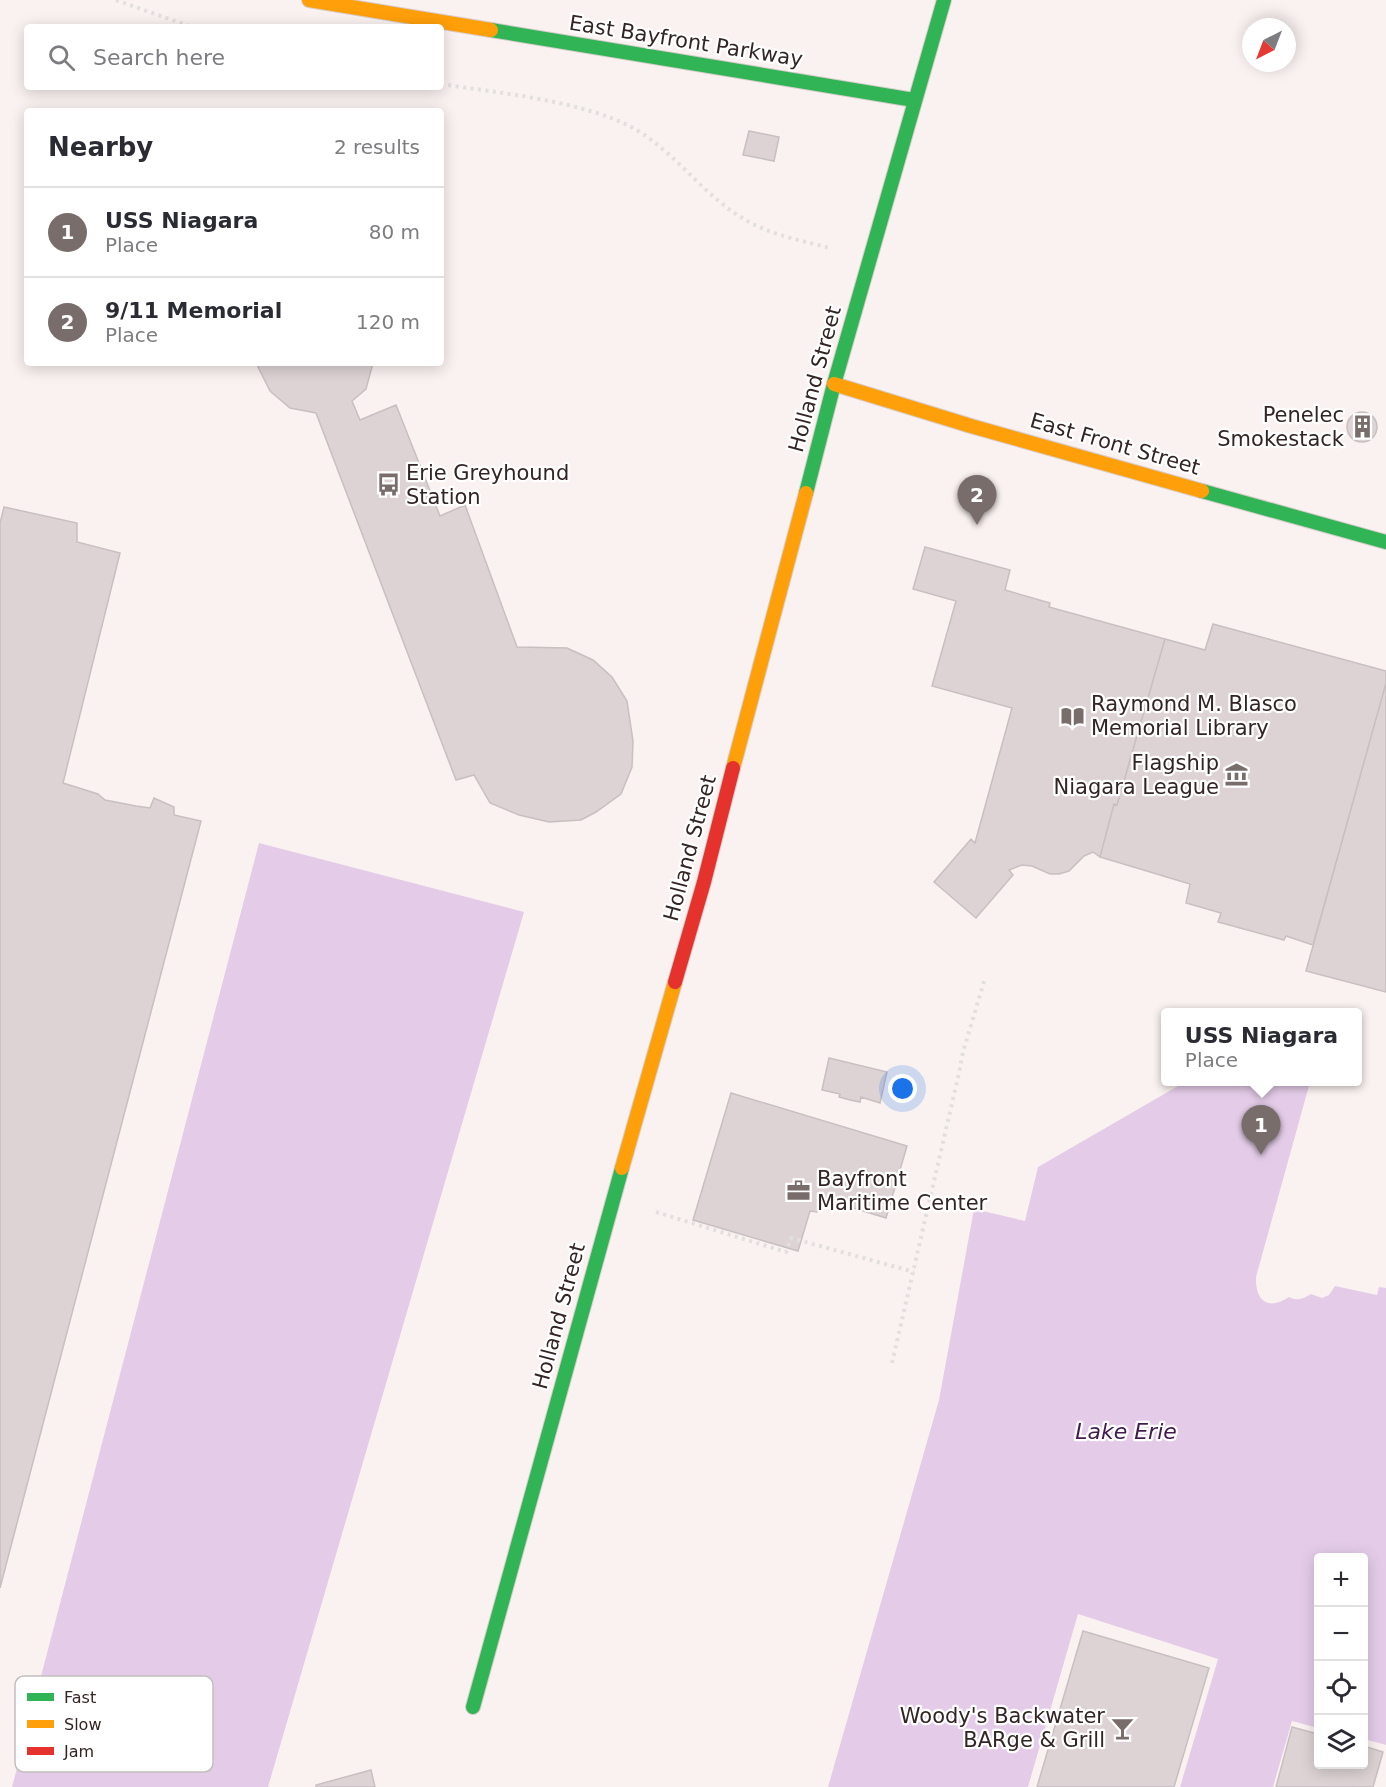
<!DOCTYPE html>
<meta charset="utf-8">
<style>
body{margin:0;font-family:"DejaVu Sans",sans-serif;background:#f7f7f7;color:#2b2b33}
.controls{position:absolute;right:18px;bottom:18px;display:grid;overflow:hidden;border-radius:6px;box-shadow:0 3px 15px #0003}
.controls button{width:54px;height:54px;display:grid;place-items:center;padding:0;border:0;border-bottom:2px solid #e1e1e2;background:#fff;color:#2b2b33;font:30px sans-serif}
.compass{position:absolute;left:1242px;top:18px;width:54px;height:54px;border-radius:50%;background:#fff;box-shadow:0 3px 15px #0003;rotate:222deg}
.you{position:absolute;left:903px;top:1089px;width:21px;height:21px;margin:-15px;border:4px solid #fff;border-radius:50%;background:#1a73e8;box-shadow:0 0 0 9px #1a73e833}
.badge{display:grid;place-items:center;width:39px;height:39px;border-radius:50%;background:#786d6b;color:#fff;font-size:20px;font-weight:700}
.pin{position:absolute;translate:-50% -50px;filter:drop-shadow(0 2px 3px #0008)}
.pin::after{content:'';position:absolute;top:32px;width:21px;height:18px;background:inherit;clip-path:polygon(0 0,100% 0,50% 100%)}
.popup{position:absolute;left:1161px;top:1008px;width:201px;height:78px;box-sizing:border-box;display:grid;place-content:center;border-radius:6px;background:#fff;filter:drop-shadow(0 2px 4px #0005);font-size:20px;white-space:nowrap;color:#7c7c81}
.popup b{font-size:22px;color:#2b2b33}
.popup::after{content:'';position:absolute;left:50%;top:100%;margin-left:-12px;border:12px solid transparent;border-top-color:#fff}
.list{margin:0;padding:0;list-style:none}
h2{display:flex;justify-content:space-between;align-items:center;height:78px;margin:0;padding:0 24px;font-size:26px}
h2 small{font-size:20px;font-weight:400;color:#7c7c81}
.list li{display:grid;grid-template-columns:39px 1fr auto;gap:18px;align-items:center;box-sizing:border-box;height:90px;padding:0 24px;border-top:2px solid #e1e1e2}
.list b{display:block;font-size:22px;white-space:nowrap}
.list p{margin:0;font-size:20px;white-space:nowrap;color:#7c7c81}
.list em{font-size:20px;font-style:normal;color:#7c7c81}
.icon{flex:none;width:33px;height:33px;fill:none;stroke:currentColor;stroke-width:2;stroke-linecap:round;stroke-linejoin:round}
.map{position:relative;flex:none;width:1386px;height:1787px;overflow:hidden}
.search{position:absolute;background:#fff;box-shadow:0 3px 15px #0003;left:24px;top:24px;width:420px;height:66px;display:flex;align-items:center;gap:15px;box-sizing:border-box;padding:0 21px;border-radius:6px;color:#7c7c81;font-size:22px}
.panel{position:absolute;background:#fff;box-shadow:0 3px 15px #0003;left:24px;top:108px;width:420px;height:258px;border-radius:6px}
.map>svg:first-child{display:block}
.water{fill:#e4cce8}
.building{fill:#ddd3d5;stroke:#c8bfc1;stroke-width:1.5}
.lines{fill:none;stroke-linecap:round;stroke-linejoin:round}
.fast-casing{stroke:#d7cdcb;stroke-width:16}
.slow-casing{stroke:#d7cdcb;stroke-width:16}
.jam-casing{stroke:#d7cdcb;stroke-width:16}
.path{stroke:#e2dfdf;stroke-width:4;stroke-dasharray:3 4.5;stroke-linecap:butt}
.fast{stroke:#30b455;stroke-width:14}
.slow{stroke:#ff9f0a;stroke-width:14}
.jam{stroke:#e5322d;stroke-width:14}
.labels{text-anchor:middle;stroke-width:4.5;stroke-linejoin:round;paint-order:stroke}
.street-label{font-size:21px;fill:#322524;stroke:#fff}
.poi-label{font-size:21px;fill:#322524;stroke:#fff;text-anchor:end}
.water-label{font-size:22px;font-style:italic;fill:#421b4e;stroke:#fff}
.key{fill:#fff;stroke:#c2bebd;stroke-width:1.5}
.key-label{font-size:16px;fill:#322524}
</style>
<div class="map">
<svg width="1386" height="1787" viewBox="0 0 1386 1787">
<rect width="100%" height="100%" fill="#faf2f0"/>
<!-- water -->
<path class="water" d="M259,843l265,69 -256,875h-256z
M1185,1082h125l-54,195c-1,24 12,34 33,20 9,5 15,1 22,-3l11,4 7,-3 6,-9 42,9 2,-8 7,1v457l-22,-6v-181h-46v170l-26,-7 -19,66h-93l38,-128 -140,-45 -50,173h-200l111,-387 35,-191 51,12 13,-54z"/>
<!-- building -->
<path class="building" d="M749,131l30,6 -5,24 -31,-6z
M259,363h114l-7,26 -14,12 8,19 36,-15 44,111 25,-11 52,142 50,1 26,12 19,17 15,24 6,40 -1,26 -11,27 -25,18 -15,8 -32,2 -30,-7 -29,-12 -16,-28 -18,5 -140,-367 -26,-5 -20,-17 -12,-24z
M1347 427a15 15 0 1 1 30 0a15 15 0 1 1-30 0Z
M4,507l73,16v19l43,11 -57,230 35,11 7,6 31,6 14,2 4,-10 20,9v8l27,6 -201,767v-1065z
M925,547l85,23 -5,20 45,13 -1,4 116,32 -48,166 -3,-1 -14,53 -7,-5 -9,4 -15,15 -10,3h-9l-18,-8 -10,-1 -13,5 4,5 -37,43 -42,-36 37,-43 4,4 37,-135 -80,-22 24,-85 -43,-12z
M1213,624l173,47v12l-73,262 -27,-9 -2,4 -66,-18 3,-9 -35,-10 4,-19 -90,-27 14,-53 3,1 48,-166 40,11z
M1386,683v309l-80,-21z
M829,1058l58,14 -7,31 -19,-6 -1,5 -10,-2 -11,-3 1,-3 -18,-4z
M731,1093l176,53 -21,72 -65,-20 -4,14 -7,-1 -12,40 -105,-31z
M1083,1631l126,37 -35,119h-137z
M1292,1727l26,7v30h46v-18l19,6 -10,35h-97z
M371,1770l4,17h-59v-2z"/>
<g class="lines">
<defs>
<path id="fast" d="M491,30l423,70
M1202,491l184,51
M806,493l28,-109 110,-384
M473,1707l149,-539"/>
<path id="slow" d="M309,0l182,30
M834,384l137,42 231,65
M733,768l73,-275
M622,1168l53,-186"/>
<path id="jam" d="M675,982l29,-100 29,-114"/>
</defs>
<!-- fast casing -->
<use href="#fast" class="fast-casing"/>
<!-- slow casing -->
<use href="#slow" class="slow-casing"/>
<!-- jam casing -->
<use href="#jam" class="jam-casing"/>
<!-- path -->
<path class="path" d="M116,0l76,27
M441,84c58,9 144,17 194,45 41,24 68,66 109,90 24,15 58,22 86,29
M656,1212l130,40 5,-14 123,34
M892,1363l67,-290 4,-21 22,-74"/>
<!-- fast -->
<use href="#fast" class="fast"/>
<!-- slow -->
<use href="#slow" class="slow"/>
<!-- jam -->
<use href="#jam" class="jam"/>
</g>
<!-- icons -->
<defs>
<symbol id="building-bare" viewBox="-9 -9 18 18"><path d="M-4-6H4V6H1V3H-1V6H-4ZM-2.5-4.3h1.7v1.8h-1.7ZM.8-4.3h1.7v1.8H.8ZM-2.5-1h1.7V.8h-1.7ZM.8-1h1.7V.8H.8Z" fill="#786d6b" stroke="#fff" stroke-width="2.5" paint-order="stroke"/></symbol>
<symbol id="bus-bare" viewBox="-9 -9 18 18"><path d="M-5-6H5V4H4V6H2V4H-2V6H-4V4H-5ZM-3.5-4V0h7V-4ZM-3.5 1.2v1.5H-2V1.2ZM2 1.2v1.5H3.5V1.2Z" fill="#786d6b" stroke="#fff" stroke-width="2.5" paint-order="stroke"/></symbol>
<symbol id="library-bare" viewBox="-9 -9 18 18"><path d="M-6-4Q-3-5.5-.7-3.5V5Q-3 3-6 4ZM6-4Q3-5.5 .7-3.5V5Q3 3 6 4Z" fill="#786d6b" stroke="#fff" stroke-width="2.5" paint-order="stroke"/></symbol>
<symbol id="museum-bare" viewBox="-9 -9 18 18"><path d="M0-6L6-3V-2H-6V-3ZM-5-1h2V3h-2ZM-1-1h2V3h-2ZM3-1h2V3H3ZM-6 4H6V6H-6Z" fill="#786d6b" stroke="#fff" stroke-width="2.5" paint-order="stroke"/></symbol>
<symbol id="office-bare" viewBox="-9 -9 18 18"><path d="M-6-3h4V-5.5h4V-3h4V5H-6ZM-1-4.5V-3h2v-1.5ZM-6 0V1H6V0Z" fill="#786d6b" stroke="#fff" stroke-width="2.5" paint-order="stroke"/></symbol>
<symbol id="bar-bare" viewBox="-9 -9 18 18"><path d="M-6-5H6L.8 .8V4.5H3.5V6h-7V4.5H-.8V.8Z" fill="#786d6b" stroke="#fff" stroke-width="2.5" paint-order="stroke"/></symbol>
</defs>
<g fill-rule="evenodd">
<use href="#building-bare" x="1346" y="410" width="33" height="33"/>
<use href="#bus-bare" x="372" y="468" width="33" height="33"/>
<use href="#library-bare" x="1056" y="700" width="33" height="33"/>
<use href="#museum-bare" x="1220" y="758" width="33" height="33"/>
<use href="#office-bare" x="782" y="1174" width="33" height="33"/>
<use href="#bar-bare" x="1106" y="1712" width="33" height="33"/>
</g>
<g class="labels">
<!-- street labels -->
<g class="street-label">
<text transform="translate(686 41) rotate(9)" y="7">East Bayfront Parkway</text>
<text transform="translate(815 379) rotate(-75)" y="7">Holland Street</text>
<text transform="translate(1115 444) rotate(16)" y="7">East Front Street</text>
<text transform="translate(690 848) rotate(-75)" y="7">Holland Street</text>
<text transform="translate(559 1316) rotate(-75)" y="7">Holland Street</text>
</g>
<!-- poi labels -->
<g class="poi-label">
<text x="1344" y="422">Penelec<tspan x="1344" dy="24">Smokestack</tspan></text>
<text x="406" y="480" text-anchor="start">Erie Greyhound<tspan x="406" dy="24">Station</tspan></text>
<text x="1091" y="711" text-anchor="start">Raymond M. Blasco<tspan x="1091" dy="24">Memorial Library</tspan></text>
<text x="1219" y="770">Flagship<tspan x="1219" dy="24">Niagara League</tspan></text>
<text x="817" y="1186" text-anchor="start">Bayfront<tspan x="817" dy="24">Maritime Center</tspan></text>
<text x="1105" y="1723">Woody's Backwater<tspan x="1105" dy="24">BARge &amp; Grill</tspan></text>
</g>
<!-- water labels -->
<g class="water-label">
<text x="1126" y="1439">Lake Erie</text>
</g>
</g>
<!-- legend -->
<rect x="15" y="1676" width="198" height="96" rx="9" class="key"/>
<rect x="27" y="1693" width="27" height="8" fill="#30b455"/>
<rect x="27" y="1720" width="27" height="8" fill="#ff9f0a"/>
<rect x="27" y="1747" width="27" height="8" fill="#e5322d"/>
<g class="key-label">
<text x="64" y="1703">Fast</text>
<text x="64" y="1730">Slow</text>
<text x="64" y="1757">Jam</text>
</g>
</svg>
<div class="controls">
<button>+</button>
<button>−</button>
<button><svg class="icon" aria-label="locate" viewBox="0 0 24 24"><circle cx="12" cy="12" r="6"/><path d="M12 2v4M12 18v4M2 12h4M18 12h4"/></svg></button>
<button><svg class="icon" aria-label="layers" viewBox="0 0 24 24"><path d="M12 4l9 5-9 5-9-5zM3 14l9 5 9-5"/></svg></button>
</div>
<svg class="compass" viewBox="-18 -18 36 36"><path d="M0-13l5 13h-10z" fill="#e53935"/><path d="M0 13l5-13h-10z" fill="#7c7c81"/></svg>
<div class="you"></div>
<div class="pin badge" style="left:1261px;top:1155px">1</div>
<div class="popup"><b>USS Niagara</b>Place</div>
<div class="pin badge" style="left:977px;top:525px">2</div>
<div class="search"><svg class="icon" aria-label="search" viewBox="0 0 24 24"><circle cx="10" cy="10" r="6"/><path d="M15 15l6 6"/></svg>Search here</div>
<section class="panel">
<h2>Nearby<small>2 results</small></h2>
<ul class="list">
<li><span class="badge">1</span><div><b>USS Niagara</b><p>Place</p></div><em>80 m</em></li>
<li><span class="badge">2</span><div><b>9/11 Memorial</b><p>Place</p></div><em>120 m</em></li>
</ul>
</section>
</div>
